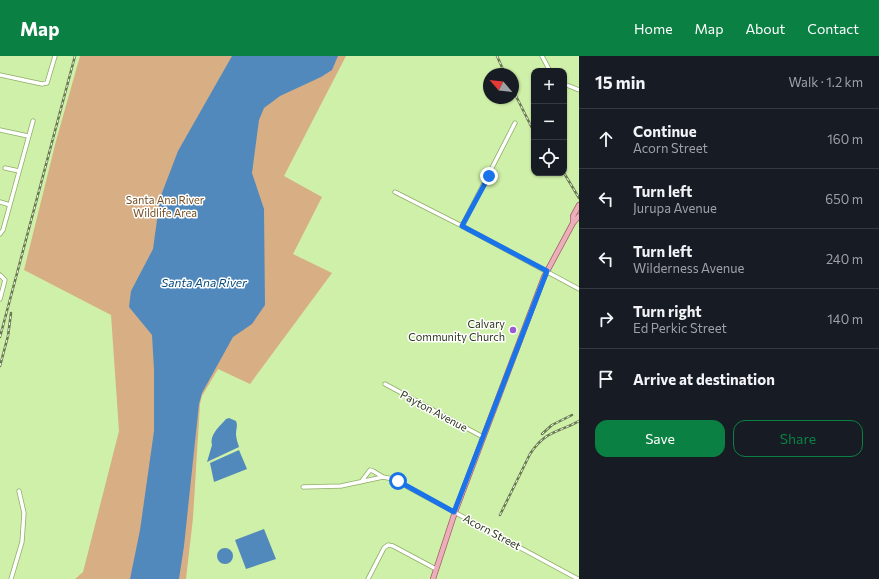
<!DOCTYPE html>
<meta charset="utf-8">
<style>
body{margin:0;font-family:Commissioner,sans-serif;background:#20242c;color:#f1f3f6}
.controls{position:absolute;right:12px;top:12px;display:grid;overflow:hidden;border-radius:8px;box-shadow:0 1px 3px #0004}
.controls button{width:36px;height:36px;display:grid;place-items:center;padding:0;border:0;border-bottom:1px solid #363941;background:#171b24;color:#f1f3f6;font:20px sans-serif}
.compass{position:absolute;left:483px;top:12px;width:36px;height:36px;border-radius:50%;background:#171b24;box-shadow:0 1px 3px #0004;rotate:298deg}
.stop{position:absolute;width:12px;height:12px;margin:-9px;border:3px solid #1a73e8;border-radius:50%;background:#fff}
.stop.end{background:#1a73e8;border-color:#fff;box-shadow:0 1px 4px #0008}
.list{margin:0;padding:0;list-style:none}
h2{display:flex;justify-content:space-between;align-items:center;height:52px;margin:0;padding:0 16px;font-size:17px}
h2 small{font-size:13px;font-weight:400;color:#9ea1a6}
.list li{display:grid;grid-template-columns:26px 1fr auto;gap:12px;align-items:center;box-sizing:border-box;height:60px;padding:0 16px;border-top:1px solid #363941}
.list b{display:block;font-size:15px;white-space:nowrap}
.list p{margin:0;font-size:13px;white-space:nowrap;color:#9ea1a6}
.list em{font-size:13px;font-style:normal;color:#9ea1a6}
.actions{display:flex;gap:8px;padding:12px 16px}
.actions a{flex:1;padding:9px 0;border:1px solid #0b8043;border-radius:12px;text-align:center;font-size:14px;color:#0b8043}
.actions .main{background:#0b8043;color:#fff}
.icon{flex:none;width:22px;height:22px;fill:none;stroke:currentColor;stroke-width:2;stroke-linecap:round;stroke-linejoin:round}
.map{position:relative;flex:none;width:579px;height:523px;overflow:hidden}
header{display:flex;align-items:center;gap:24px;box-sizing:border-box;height:56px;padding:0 20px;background:#0b8043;color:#fff}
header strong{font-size:19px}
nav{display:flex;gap:22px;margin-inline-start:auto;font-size:14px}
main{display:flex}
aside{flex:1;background:#171b24}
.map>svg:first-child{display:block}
.green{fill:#d8af84}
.water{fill:#5289bc}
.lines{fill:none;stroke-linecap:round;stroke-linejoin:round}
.minor-casing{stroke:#8fad68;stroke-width:5}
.major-casing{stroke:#a16165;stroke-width:6}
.minor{stroke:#fff;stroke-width:3.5}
.major{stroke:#edaebb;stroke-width:4.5}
.rail-casing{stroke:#65794c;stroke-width:2.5}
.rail{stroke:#fff;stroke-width:1;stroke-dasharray:3;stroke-linecap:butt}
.route{stroke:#1a73e8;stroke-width:5}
.poi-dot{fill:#9c5acf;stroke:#fff;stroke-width:1.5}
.labels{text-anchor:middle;stroke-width:3;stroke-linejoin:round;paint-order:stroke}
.park-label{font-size:11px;fill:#724e22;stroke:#fff}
.poi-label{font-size:11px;fill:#2b371a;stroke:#fff;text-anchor:end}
.street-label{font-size:11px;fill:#2b371a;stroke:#fff}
.water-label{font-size:12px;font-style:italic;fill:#094b7c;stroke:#fff}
</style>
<header>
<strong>Map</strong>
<nav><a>Home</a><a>Map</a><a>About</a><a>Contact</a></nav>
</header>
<main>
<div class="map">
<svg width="579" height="523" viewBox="0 0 579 523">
<rect width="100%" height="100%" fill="#cff0a8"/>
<!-- green -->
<path class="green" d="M80,0h266l-62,120 38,21 -29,57 39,19 -82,111 -32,-15 -16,27 -2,8 -7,114 -7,61h-111l8,-7 36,-141 -8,-116 -87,-45 32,-129z"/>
<!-- water -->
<path class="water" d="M232,0h106l-6,14 -11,7 -41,19 -16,12 -5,12 -7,53 12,36 1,96 -13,19 -19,13 -31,56 -3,11 -15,142 -5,33h-49l10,-49 14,-99v-61l-2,-35 -23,-28 2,-16 22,-42 7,-51 18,-47z
M229,362l7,3c2,5 0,8 0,13 0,5 2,9 3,13l-32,15 5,-17c-3,-10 8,-19 14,-26z
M239,394l8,19 -33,13 -4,-19z
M264,473l12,30 -30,10 -11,-29z
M217 500a8 8 0 1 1 16 0a8 8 0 1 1-16 0Z"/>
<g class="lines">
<defs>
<path id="minor" d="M542,0l8,15
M0,19l42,9 5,-1 8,-27
M564,28l15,6
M0,74l28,6
M5,112l14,3
M395,136l67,34 117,63
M0,146l10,3
M462,170l53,-103
M0,178l3,-4 30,-109
M0,219l5,5 -5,19
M385,328l98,53
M361,426l9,-12 3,1 10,6
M303,431l38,-1 42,-9 10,2 185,100
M11,523l11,-37 2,-29 -5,-22
M368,523l16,-31 4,-3 5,1 43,23"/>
<path id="major" d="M573,167l6,-7
M433,523l22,-67 89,-235 29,-54v-7l6,-11"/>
</defs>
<!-- minor casing -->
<use href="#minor" class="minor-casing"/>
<!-- major casing -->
<use href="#major" class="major-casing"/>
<!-- minor -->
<use href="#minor" class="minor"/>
<!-- major -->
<use href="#major" class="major"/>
<defs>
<path id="rail" d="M497,0l8,18
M513,34l21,42
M564,117l15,25
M0,281l75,-281
M0,310l8,-30 3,-23
M542,378l10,-9 20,-10
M500,459l30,-61c15,-23 27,-21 49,-33"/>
</defs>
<!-- rail casing -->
<use href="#rail" class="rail-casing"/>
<!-- rail -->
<use href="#rail" class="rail"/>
</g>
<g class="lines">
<!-- route -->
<path class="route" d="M398,425l56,31 93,-241 -85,-45 27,-50"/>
</g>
<!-- markers -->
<circle class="poi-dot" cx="513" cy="274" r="4"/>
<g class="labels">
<!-- park labels -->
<g class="park-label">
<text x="165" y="148">Santa Ana River<tspan x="165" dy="13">Wildlife Area</tspan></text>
</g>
<!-- poi labels -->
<g class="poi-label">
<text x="505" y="272">Calvary<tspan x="505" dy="13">Community Church</tspan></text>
</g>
<!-- street labels -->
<g class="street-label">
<text transform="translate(434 355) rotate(28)" y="4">Payton Avenue</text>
<text transform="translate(492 476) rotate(28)" y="4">Acorn Street</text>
</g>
<!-- water labels -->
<g class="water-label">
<text x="204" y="231">Santa Ana River</text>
</g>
</g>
</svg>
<div class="controls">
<button>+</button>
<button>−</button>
<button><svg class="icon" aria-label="locate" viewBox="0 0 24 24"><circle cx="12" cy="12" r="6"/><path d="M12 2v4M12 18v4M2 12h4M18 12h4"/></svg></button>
</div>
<svg class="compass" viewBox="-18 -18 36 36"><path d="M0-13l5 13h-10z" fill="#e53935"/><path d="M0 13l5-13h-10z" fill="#9ea1a6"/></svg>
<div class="stop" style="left:398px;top:425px"></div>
<div class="stop end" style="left:489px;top:120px"></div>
</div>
<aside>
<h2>15 min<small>Walk · 1.2 km</small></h2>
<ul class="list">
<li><svg class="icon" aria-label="ahead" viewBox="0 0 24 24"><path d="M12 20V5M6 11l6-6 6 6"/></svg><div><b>Continue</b><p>Acorn Street</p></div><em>160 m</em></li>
<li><svg class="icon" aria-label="left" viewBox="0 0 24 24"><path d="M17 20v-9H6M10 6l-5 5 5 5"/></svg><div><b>Turn left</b><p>Jurupa Avenue</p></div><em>650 m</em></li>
<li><svg class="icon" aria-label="left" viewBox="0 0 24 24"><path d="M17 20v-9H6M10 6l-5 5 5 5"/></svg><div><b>Turn left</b><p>Wilderness Avenue</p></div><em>240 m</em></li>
<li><svg class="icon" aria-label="right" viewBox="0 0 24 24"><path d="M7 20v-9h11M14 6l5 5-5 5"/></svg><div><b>Turn right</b><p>Ed Perkic Street</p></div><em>140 m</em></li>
<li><svg class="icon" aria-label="arrive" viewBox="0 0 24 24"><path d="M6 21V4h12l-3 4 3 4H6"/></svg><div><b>Arrive at destination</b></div></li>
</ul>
<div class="actions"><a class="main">Save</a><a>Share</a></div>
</aside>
</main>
